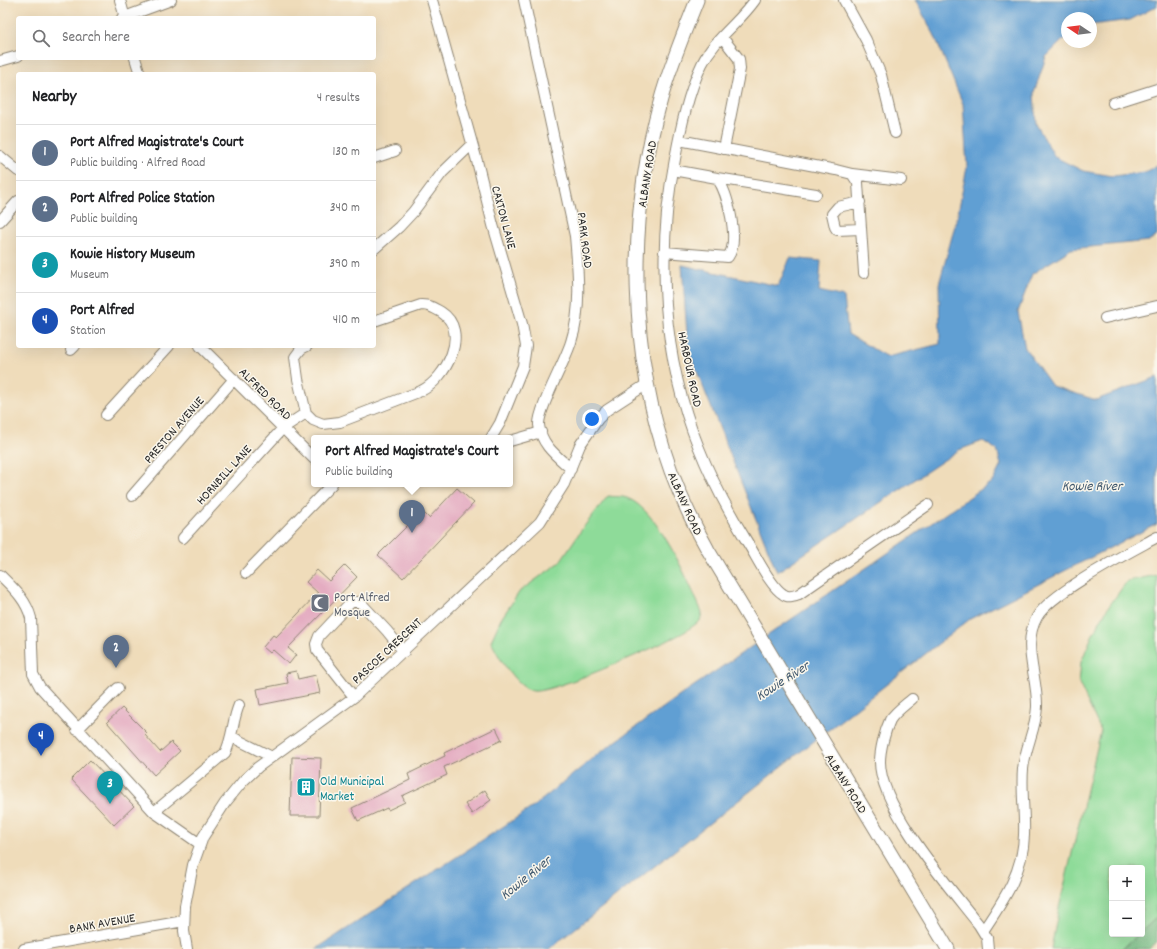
<!DOCTYPE html>
<meta charset="utf-8">
<style>
body{margin:0;font-family:Dekko,sans-serif;background:#f2f2f2;color:#202124}
.controls{position:absolute;right:12px;bottom:12px;display:grid;overflow:hidden;border-radius:4px;box-shadow:0 4px 16px #0002}
.controls button{width:36px;height:36px;display:grid;place-items:center;padding:0;border:0;border-bottom:1px solid #e0e0e0;background:#fff;color:#202124;font:20px sans-serif}
.compass{position:absolute;left:1061px;top:12px;width:36px;height:36px;border-radius:50%;background:#fff;box-shadow:0 4px 16px #0002;rotate:283deg}
.you{position:absolute;left:592px;top:419px;width:14px;height:14px;margin:-10px;border:3px solid #fff;border-radius:50%;background:#1a73e8;box-shadow:0 0 0 6px #1a73e833}
.badge{display:grid;place-items:center;width:26px;height:26px;border-radius:50%;background:#1a73e8;color:#fff;font-size:13px;font-weight:700}
.pin{position:absolute;translate:-50% -33px;filter:drop-shadow(0 1px 2px #0008)}
.pin::after{content:'';position:absolute;top:21px;width:14px;height:12px;background:inherit;clip-path:polygon(0 0,100% 0,50% 100%)}
.popup{position:absolute;left:311px;top:435px;width:202px;height:52px;box-sizing:border-box;display:grid;place-content:center;border-radius:4px;background:#fff;filter:drop-shadow(0 1px 3px #0005);font-size:13px;white-space:nowrap;color:#757577}
.popup b{font-size:15px;color:#202124}
.popup::after{content:'';position:absolute;left:50%;top:100%;margin-left:-8px;border:8px solid transparent;border-top-color:#fff}
.list{margin:0;padding:0;list-style:none}
h2{display:flex;justify-content:space-between;align-items:center;height:52px;margin:0;padding:0 16px;font-size:17px}
h2 small{font-size:13px;font-weight:400;color:#757577}
.list li{display:grid;grid-template-columns:26px 1fr auto;gap:12px;align-items:center;box-sizing:border-box;height:56px;padding:0 16px;border-top:1px solid #e0e0e0}
.list b{display:block;font-size:15px;white-space:nowrap}
.list p{margin:0;font-size:13px;white-space:nowrap;color:#757577}
.list em{font-size:13px;font-style:normal;color:#757577}
.icon{flex:none;width:22px;height:22px;fill:none;stroke:currentColor;stroke-width:2;stroke-linecap:round;stroke-linejoin:round}
.map{position:relative;flex:none;width:1157px;height:949px;overflow:hidden}
.search{position:absolute;background:#fff;box-shadow:0 4px 16px #0002;left:16px;top:16px;width:360px;height:44px;display:flex;align-items:center;gap:10px;box-sizing:border-box;padding:0 14px;border-radius:4px;color:#757577;font-size:15px}
.panel{position:absolute;background:#fff;box-shadow:0 4px 16px #0002;left:16px;top:72px;width:360px;height:276px;border-radius:4px}
.map>svg:first-child{display:block}
.green{fill:#8edb99;stroke:#5c8362}
.forest{fill:#72bb81;stroke:#4e7356}
.water{fill:#619fd3;stroke:#46657f}
.building{fill:#e4acc1}
.lines{fill:none;stroke-linecap:round;stroke-linejoin:round}
.minor-casing{stroke:#8d8472;stroke-width:12}
.major-casing{stroke:#8d8472;stroke-width:15}
.minor{stroke:#fff;stroke-width:10}
.major{stroke:#fff;stroke-width:13}
.labels{text-anchor:middle;stroke-width:3;stroke-linejoin:round;paint-order:stroke}
.street-label{font-size:13px;fill:#2b2b2b;stroke:#fbf7ec}
.worship-label{font-size:13px;fill:#5b616d;stroke:#fbf7ec;text-anchor:start}
.culture-label{font-size:13px;fill:#0d838f;stroke:#fbf7ec;text-anchor:start}
.water-label{font-size:14px;font-style:italic;fill:#41596e;stroke:#fbf7ec}
</style>
<div class="map">
<svg width="1157" height="949" viewBox="0 0 1157 949">
<rect width="100%" height="100%" fill="#fbf7ec"/>
<filter id="ink" filterUnits="userSpaceOnUse"><feTurbulence type="fractalNoise" baseFrequency=".025" numOctaves="2"/><feDisplacementMap in="SourceGraphic" scale="8" xChannelSelector="R" yChannelSelector="G"/><feConvolveMatrix kernelMatrix="1 2 1 2 8 2 1 2 1" color-interpolation-filters="sRGB"/></filter>
<filter id="wash" filterUnits="userSpaceOnUse"><feTurbulence type="fractalNoise" baseFrequency=".012" numOctaves="4" result="noise"/><feDisplacementMap in="SourceGraphic" scale="16" xChannelSelector="R" yChannelSelector="G"/><feGaussianBlur stdDeviation="0.9" result="paint"/><feColorMatrix in="noise" values="0 0 0 0 0 0 0 0 0 0 0 0 0 0 0 0 0 1.4 0 .05"/><feComposite in="paint" operator="in"/></filter>
<g filter="url(#wash)">
<rect width="100%" height="100%" fill="#efdcba"/>
<!-- green -->
<path class="green" d="M608,496c6,1 14,0 19,2 31,11 62,85 75,114l-2,9c-5,3 -9,7 -14,10 -19,12 -135,63 -153,60 -17,-3 -35,-35 -42,-50l10,-22 19,-28 39,-28 23,-34z
M1157,575v342l-15,14v-63h-30v66h27l-17,15h-71l7,-37 43,-181 -22,-48 2,-21 11,-26 15,-27 20,-28z"/>
<!-- forest -->
<path class="forest" d="M1157,917v25l-8,7h-27l17,-15h3v-3z"/>
<!-- water -->
<path class="water" d="M915,0h242v6l-27,14 -39,5v-7h-24v18l-21,21 -12,36 2,31 19,33 28,14 30,5 32,-4 12,-7v71l-8,5 -78,8 -39,25 -14,38 7,36 27,38 44,14 61,-23v147l-187,95 -421,330h-233l217,-142 65,-53 90,-64 305,-209 8,-16 -4,-15 -14,-9 -24,9 -182,122 -89,-223 -6,-84 96,21 12,-28 31,3 -2,30 25,6 4,37 39,23 53,-13 -1,-60 18,-66 10,-51 -4,-63 -29,-70z"/>
<g id="blocks">
<!-- building -->
<path class="building" d="M457,488l17,15 -71,75 -25,-23 34,-34 -2,-2 10,-10 9,9z
M345,565l12,12 -69,71 8,7 -7,9 -16,-14 -3,3 -7,-6 10,-12 3,2 42,-44 -12,-11 11,-12 12,11z
M296,671l2,8 18,-4 4,18 -60,12 -3,-16 31,-6 -2,-10z
M122,708l25,25 -2,2 15,17 11,-10 9,9 -26,24 -47,-53z
M496,728l6,12 -58,27 3,8 -45,21 3,6 -17,8 -1,-2 -29,13 -6,-13 58,-28 -2,-6 37,-18 -1,-3z
M292,757l29,1 -2,58h-29z
M90,760l44,46 -20,19 -43,-46z
M485,790l6,10 -19,14 -7,-10z"/>
</g>
</g>
<g filter="url(#ink)">
<use href="#blocks" fill-opacity="0" stroke="#8d8472" stroke-width="1"/>
<g class="lines">
<defs>
<path id="minor" d="M120,0l5,18
M432,0l45,161 16,64 29,99 4,22 -3,20 -23,57 -9,15
M524,0l51,236c3,34 7,73 -4,106 -6,20 -33,67 -32,83 2,20 18,31 32,44
M755,0c-16,23 -40,38 -53,64 -14,29 -21,63 -27,95 -19,96 -13,198 24,289 13,33 31,66 50,97 8,13 22,42 34,49 5,4 10,2 16,0l129,-89
M844,0l22,40 15,35 14,58
M122,18l49,-18
M722,37l17,22 1,10 -16,80
M135,58l5,16
M0,61l18,-5
M1113,103l44,-14
M679,140l157,30 16,4 6,9 6,90
M0,156l18,15
M374,158l21,-7
M852,174l49,6
M717,178l99,16
M860,202l-22,5 -6,7 3,13 2,3 24,-1
M0,221l18,-20
M374,249l25,-22 14,-15 29,-39 30,-29
M664,252l64,5c12,-16 0,-64 -11,-79l-44,-8
M1105,318l52,-12
M200,346l114,113
M307,346l-6,3 -6,8 3,22 8,34 7,7 10,4 17,-2 81,-31c25,-12 50,-60 20,-79 -7,-4 -12,-7 -20,-7l-47,16
M71,350l4,-4
M106,415l63,-69
M510,441l31,-9
M132,496l102,-117
M183,538l100,-110 23,-15
M246,573l86,-89
M0,575c13,13 26,24 31,43l2,56 7,13 114,125 46,32
M354,697l-37,-47 -1,-6 3,-8 32,-34h9l27,29 17,21
M912,699c-7,6 -17,13 -22,21 -5,11 -10,29 -10,42 0,46 71,127 99,163l8,13 1,11
M77,730l41,-42
M232,737l40,20
M154,812l71,-59c8,-15 7,-32 14,-48
M983,931c20,-30 40,-58 41,-96 1,-22 -3,-44 -1,-66 2,-21 13,-41 14,-62 1,-30 -16,-62 0,-90 13,-24 93,-65 120,-80
M24,949l160,-28
M187,949l-3,-18 1,-25 8,-41 10,-28 22,-34 18,-22 15,-14 96,-70 186,-175 24,-38 16,-39 18,-26 9,-9 40,-26"/>
<path id="major" d="M697,0c-13,33 -27,66 -36,99 -34,121 -33,254 10,372 10,27 23,54 37,79l240,399"/>
</defs>
<!-- minor casing -->
<use href="#minor" class="minor-casing"/>
<!-- major casing -->
<use href="#major" class="major-casing"/>
<!-- minor -->
<use href="#minor" class="minor"/>
<!-- major -->
<use href="#major" class="major"/>
</g>
</g>
<!-- icons -->
<defs>
<symbol id="mosque-square" viewBox="-11 -11 22 22"><rect x="-9" y="-9" width="18" height="18" rx="4" fill="#6b7280" stroke="#fbf7ec"/><path d="M3.5-4.9A6 6 0 1 0 3.5 4.9A5 5 0 1 1 3.5-4.9Z" fill="#fff"/></symbol>
<symbol id="building-square" viewBox="-11 -11 22 22"><rect x="-9" y="-9" width="18" height="18" rx="4" fill="#0f9aa8" stroke="#fbf7ec"/><path d="M-4-6H4V6H1V3H-1V6H-4ZM-2.5-4.3h1.7v1.8h-1.7ZM.8-4.3h1.7v1.8H.8ZM-2.5-1h1.7V.8h-1.7ZM.8-1h1.7V.8H.8Z" fill="#fff"/></symbol>
</defs>
<g fill-rule="evenodd">
<use href="#mosque-square" x="309" y="592" width="22" height="22"/>
<use href="#building-square" x="295" y="776" width="22" height="22"/>
</g>
<g class="labels">
<!-- street labels -->
<g class="street-label">
<text transform="translate(646 174) rotate(-81)" y="5">ALBANY ROAD</text>
<text transform="translate(505 217) rotate(75)" y="5">CAXTON LANE</text>
<text transform="translate(586 240) rotate(83)" y="5">PARK ROAD</text>
<text transform="translate(691 369) rotate(78)" y="5">HARBOUR ROAD</text>
<text transform="translate(266 393) rotate(45)" y="5">ALFRED ROAD</text>
<text transform="translate(173 429) rotate(-49)" y="5">PRESTON AVENUE</text>
<text transform="translate(223 474) rotate(-48)" y="5">HORNBILL LANE</text>
<text transform="translate(686 503) rotate(66)" y="5">ALBANY ROAD</text>
<text transform="translate(386 650) rotate(-43)" y="5">PASCOE CRESCENT</text>
<text transform="translate(847 783) rotate(58)" y="5">ALBANY ROAD</text>
<text transform="translate(102 922) rotate(-10)" y="5">BANK AVENUE</text>
</g>
<!-- worship labels -->
<g class="worship-label">
<text x="334" y="601">Port Alfred<tspan x="334" dy="15">Mosque</tspan></text>
</g>
<!-- culture labels -->
<g class="culture-label">
<text x="320" y="785">Old Municipal<tspan x="320" dy="15">Market</tspan></text>
</g>
<!-- water labels -->
<g class="water-label">
<text x="1092" y="490">Kowie River</text>
<text transform="translate(782 680) rotate(-33)" y="5">Kowie River</text>
<text transform="translate(525 877) rotate(-39)" y="5">Kowie River</text>
</g>
</g>
</svg>
<div class="controls">
<button>+</button>
<button>−</button>
</div>
<svg class="compass" viewBox="-18 -18 36 36"><path d="M0-13l5 13h-10z" fill="#e53935"/><path d="M0 13l5-13h-10z" fill="#757577"/></svg>
<div class="you"></div>
<div class="pin badge" style="left:412px;top:533px;background:#5c6f8a">1</div>
<div class="popup"><b>Port Alfred Magistrate's Court</b>Public building</div>
<div class="pin badge" style="left:116px;top:668px;background:#5c6f8a">2</div>
<div class="pin badge" style="left:110px;top:804px;background:#0f9aa8">3</div>
<div class="pin badge" style="left:41px;top:756px;background:#1a4fb4">4</div>
<div class="search"><svg class="icon" aria-label="search" viewBox="0 0 24 24"><circle cx="10" cy="10" r="6"/><path d="M15 15l6 6"/></svg>Search here</div>
<section class="panel">
<h2>Nearby<small>4 results</small></h2>
<ul class="list">
<li><span class="badge" style="background:#5c6f8a">1</span><div><b>Port Alfred Magistrate's Court</b><p>Public building · Alfred Road</p></div><em>130 m</em></li>
<li><span class="badge" style="background:#5c6f8a">2</span><div><b>Port Alfred Police Station</b><p>Public building</p></div><em>340 m</em></li>
<li><span class="badge" style="background:#0f9aa8">3</span><div><b>Kowie History Museum</b><p>Museum</p></div><em>390 m</em></li>
<li><span class="badge" style="background:#1a4fb4">4</span><div><b>Port Alfred</b><p>Station</p></div><em>410 m</em></li>
</ul>
</section>
</div>
